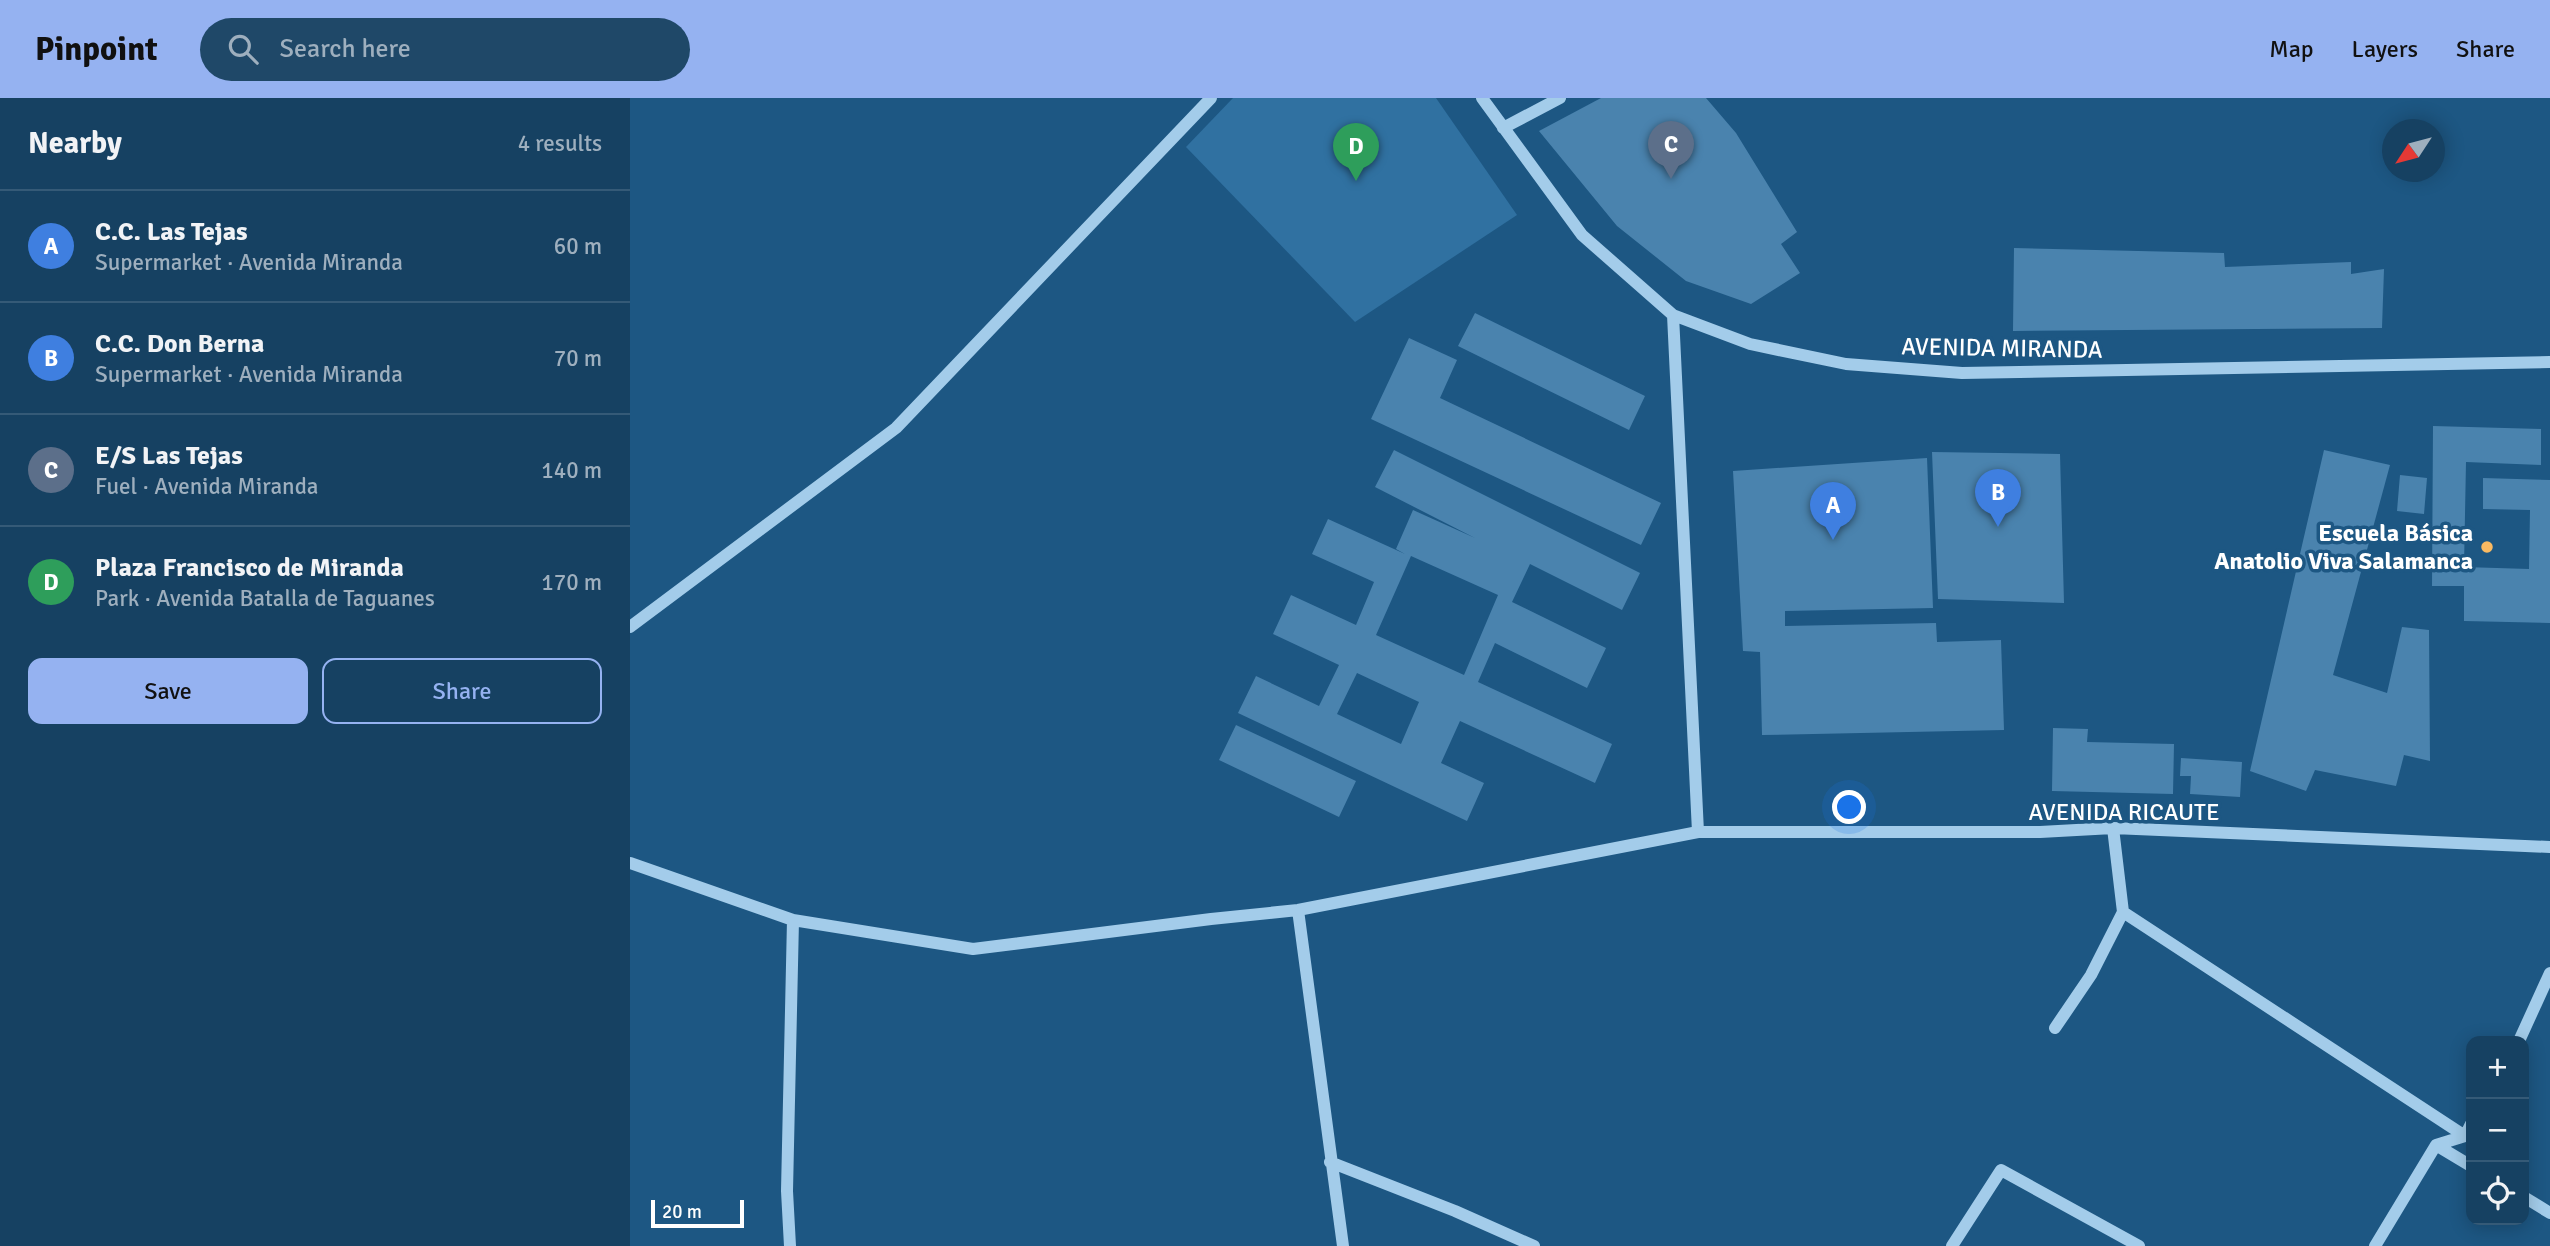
<!DOCTYPE html>
<meta charset="utf-8">
<style>
body{margin:0;font-family:Signika,sans-serif;background:#1f4868;color:#f1f3f6}
.controls{position:absolute;right:21px;bottom:21px;display:grid;overflow:hidden;border-radius:14px;box-shadow:0 4px 18px #0003}
.controls button{width:63px;height:63px;display:grid;place-items:center;padding:0;border:0;border-bottom:2px solid #355a77;background:#164162;color:#f1f3f6;font:35px sans-serif}
.compass{position:absolute;left:1752px;top:21px;width:63px;height:63px;border-radius:50%;background:#164162;box-shadow:0 4px 18px #0003;rotate:234deg}
.scale{position:absolute;left:21px;bottom:18px;width:93px;box-sizing:border-box;padding-left:7px;border:4px solid #fff;border-top:0;font-size:19px;line-height:24px;white-space:nowrap;color:#fff;-webkit-text-stroke:5px #1d5783;paint-order:stroke}
.you{position:absolute;left:1220px;top:710px;width:24px;height:24px;margin:-18px;border:5px solid #fff;border-radius:50%;background:#1a73e8;box-shadow:0 0 0 10px #1a73e833}
.badge{display:grid;place-items:center;width:46px;height:46px;border-radius:50%;background:#95b2f1;color:#fff;font-size:23px;font-weight:700}
.pin{position:absolute;translate:-50% -58px;filter:drop-shadow(0 2px 4px #0008)}
.pin::after{content:'';position:absolute;top:37px;width:24px;height:21px;background:inherit;clip-path:polygon(0 0,100% 0,50% 100%)}
.list{margin:0;padding:0;list-style:none}
h2{display:flex;justify-content:space-between;align-items:center;height:91px;margin:0;padding:0 28px;font-size:30px}
h2 small{font-size:23px;font-weight:400;color:#9eafbe}
.list li{display:grid;grid-template-columns:46px 1fr auto;gap:21px;align-items:center;box-sizing:border-box;height:112px;padding:0 28px;border-top:2px solid #355a77}
.list b{display:block;font-size:26px;white-space:nowrap}
.list p{margin:0;font-size:23px;white-space:nowrap;color:#9eafbe}
.list em{font-size:23px;font-style:normal;color:#9eafbe}
.actions{display:flex;gap:14px;padding:21px 28px}
.actions a{flex:1;padding:16px 0;border:2px solid #95b2f1;border-radius:14px;text-align:center;font-size:24px;color:#95b2f1}
.actions .main{background:#95b2f1;color:#111}
.icon{flex:none;width:38px;height:38px;fill:none;stroke:currentColor;stroke-width:2;stroke-linecap:round;stroke-linejoin:round}
.map{position:relative;flex:none;width:1920px;height:1148px;overflow:hidden}
header{display:flex;align-items:center;gap:42px;box-sizing:border-box;height:98px;padding:0 35px;background:#95b2f1;color:#111}
header strong{font-size:33px}
nav{display:flex;gap:38px;margin-inline-start:auto;font-size:24px}
.search{width:490px;height:63px;background:#1f4868;display:flex;align-items:center;gap:18px;box-sizing:border-box;padding:0 24px;border-radius:38px;color:#9eafbe;font-size:26px}
main{display:flex}
aside{flex:1;background:#164162}
.map>svg:first-child{display:block}
.green{fill:#3071a1}
.building{fill:#4a83ae;fill-rule:evenodd}
.lines{fill:none;stroke-linecap:round;stroke-linejoin:round}
.minor{stroke:#a3ccea;stroke-width:12}
.poi-dot{fill:#faba62;stroke:#1d5783;stroke-width:2.5}
.labels{text-anchor:middle;stroke-width:7;stroke-linejoin:round;paint-order:stroke}
.street-label{font-size:24px;fill:#fff;stroke:#1d5783}
.poi-label{font-size:24px;font-weight:bold;fill:#fff;stroke:#1d5783;text-anchor:end}
</style>
<header>
<strong>Pinpoint</strong>
<div class="search"><svg class="icon" aria-label="search" viewBox="0 0 24 24"><circle cx="10" cy="10" r="6"/><path d="M15 15l6 6"/></svg>Search here</div>
<nav><a>Map</a><a>Layers</a><a>Share</a></nav>
</header>
<main>
<aside>
<h2>Nearby<small>4 results</small></h2>
<ul class="list">
<li><span class="badge" style="background:#3f7fe0">A</span><div><b>C.C. Las Tejas</b><p>Supermarket · Avenida Miranda</p></div><em>60 m</em></li>
<li><span class="badge" style="background:#3f7fe0">B</span><div><b>C.C. Don Berna</b><p>Supermarket · Avenida Miranda</p></div><em>70 m</em></li>
<li><span class="badge" style="background:#5c6f8a">C</span><div><b>E/S Las Tejas</b><p>Fuel · Avenida Miranda</p></div><em>140 m</em></li>
<li><span class="badge" style="background:#2e9e5b">D</span><div><b>Plaza Francisco de Miranda</b><p>Park · Avenida Batalla de Taguanes</p></div><em>170 m</em></li>
</ul>
<div class="actions"><a class="main">Save</a><a>Share</a></div>
</aside>
<div class="map">
<svg width="1920" height="1148" viewBox="0 0 1920 1148">
<rect width="100%" height="100%" fill="#1d5783"/>
<!-- green -->
<path class="green" d="M603,0h203l81,117 -162,107 -169,-175z"/>
<!-- building -->
<path class="building" d="M971,0h105l30,35 61,99 -16,12 19,29 -49,31 -65,-23 -69,-55 -78,-95z
M1384,150l210,5 1,14 126,-5v12l33,-5 -2,59 -369,3z
M845,215l170,83 -16,34 -171,-84z
M779,240l48,22 -17,38 221,105 -20,42 -270,-126z
M1803,328l108,3v36l-75,-3 -2,105 65,2 1,-59 -47,-1v-31l67,2v143l-86,-2v-35h-32z
M764,352l246,123 -18,37 -92,-46 -18,38 94,46 -19,40 -92,-45 -17,39 134,62 -17,39 -135,-62 -19,42 43,20 -17,38 -229,-108 18,-37 63,30 20,-41 -66,-31 18,-39 65,30 18,-43 -62,-28 16,-35 77,35 -9,-5 17,-39 62,28 -100,-51zM781,458l87,39 -34,80 -88,-40zM727,575l62,29 -18,42 -64,-30z
M1694,352l66,15 -57,210 54,18 15,-66 27,3 1,131 -26,-6 -8,31 -81,-16 -9,21 -56,-20z
M1302,354l128,2 4,149 -126,-4z
M1297,360l6,150 -148,3v15l151,-3 1,19 64,-2 3,90 -242,5 -2,-83 -17,-1 -10,-180z
M1770,377l27,3 -3,36 -27,-3z
M606,627l120,56 -17,36 -120,-57z
M1423,630l35,1 -1,13 87,2 -1,50 -121,-3z
M1551,660l61,4 -2,35 -50,-3 1,-18h-11z"/>
<g class="lines">
<!-- minor -->
<path class="minor" d="M852,0l100,137 91,80 77,29 96,20 116,9 588,-11
M873,30l57,-30
M1043,217l25,517
M0,529l266,-199 315,-330
M1483,730l10,84 342,224
M0,765l163,57 180,29 238,-30 87,-9 400,-78h342l73,-4 437,19
M668,812l45,336
M1425,930l36,-53 32,-63
M1889,943l31,-68
M1806,1047l35,21
M700,1064l125,49 79,35
M1894,1099l26,16
M160,1148l-3,-55 6,-271
M1322,1148l49,-76 138,76
M1745,1148l61,-101 29,-9 6,-12"/>
</g>
<!-- markers -->
<circle class="poi-dot" cx="1857" cy="449" r="7"/>
<g class="labels">
<!-- street labels -->
<g class="street-label">
<text transform="translate(1372 250) rotate(1)" y="8">AVENIDA MIRANDA</text>
<text x="1494" y="722">AVENIDA RICAUTE</text>
</g>
<!-- poi labels -->
<g class="poi-label">
<text x="1843" y="443">Escuela Básica<tspan x="1843" dy="28">Anatolio Viva Salamanca</tspan></text>
</g>
</g>
</svg>
<div class="controls">
<button>+</button>
<button>−</button>
<button><svg class="icon" aria-label="locate" viewBox="0 0 24 24"><circle cx="12" cy="12" r="6"/><path d="M12 2v4M12 18v4M2 12h4M18 12h4"/></svg></button>
</div>
<svg class="compass" viewBox="-18 -18 36 36"><path d="M0-13l5 13h-10z" fill="#e53935"/><path d="M0 13l5-13h-10z" fill="#9eafbe"/></svg>
<div class="scale">20 m</div>
<div class="you"></div>
<div class="pin badge" style="left:1203px;top:442px;background:#3f7fe0">A</div>
<div class="pin badge" style="left:1368px;top:429px;background:#3f7fe0">B</div>
<div class="pin badge" style="left:1041px;top:81px;background:#5c6f8a">C</div>
<div class="pin badge" style="left:726px;top:83px;background:#2e9e5b">D</div>
</div>
</main>
